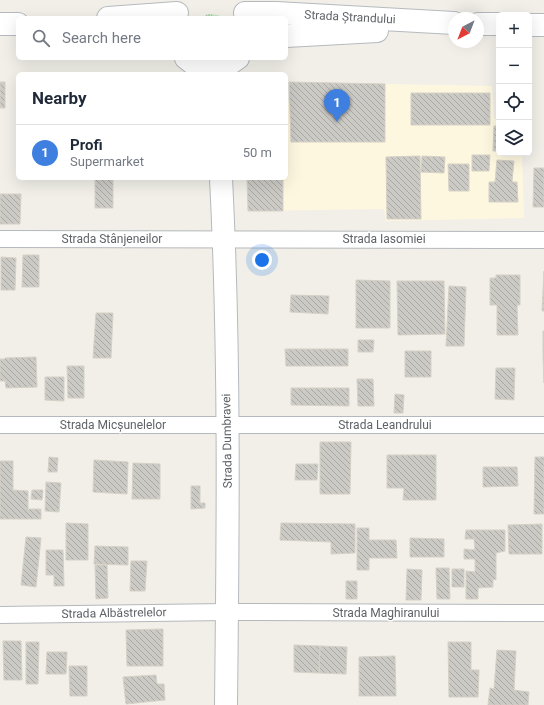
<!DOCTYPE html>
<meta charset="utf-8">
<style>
body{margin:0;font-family:Roboto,sans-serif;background:#f2f2f3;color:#1f2937}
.controls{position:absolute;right:12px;top:12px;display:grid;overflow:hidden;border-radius:6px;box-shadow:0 4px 16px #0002}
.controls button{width:36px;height:36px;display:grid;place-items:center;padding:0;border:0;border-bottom:1px solid #e0e1e3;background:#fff;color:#1f2937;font:20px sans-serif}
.compass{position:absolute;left:448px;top:12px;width:36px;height:36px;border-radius:50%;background:#fff;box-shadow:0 4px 16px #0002;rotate:222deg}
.you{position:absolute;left:262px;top:260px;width:14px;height:14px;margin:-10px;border:3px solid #fff;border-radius:50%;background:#1a73e8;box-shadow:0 0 0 6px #1a73e833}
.badge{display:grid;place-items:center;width:26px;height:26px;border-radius:50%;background:#d93025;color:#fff;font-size:13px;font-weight:700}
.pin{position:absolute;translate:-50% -33px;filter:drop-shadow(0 1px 2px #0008)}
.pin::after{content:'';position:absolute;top:21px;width:14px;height:12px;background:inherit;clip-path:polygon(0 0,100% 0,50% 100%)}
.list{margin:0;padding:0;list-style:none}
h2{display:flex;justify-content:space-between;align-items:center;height:52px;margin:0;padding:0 16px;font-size:17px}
h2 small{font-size:13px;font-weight:400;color:#747a83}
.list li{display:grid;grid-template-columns:26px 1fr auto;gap:12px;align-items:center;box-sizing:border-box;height:56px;padding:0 16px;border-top:1px solid #e0e1e3}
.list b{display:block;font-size:15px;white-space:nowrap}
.list p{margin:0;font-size:13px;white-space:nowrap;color:#747a83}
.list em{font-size:13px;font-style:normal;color:#747a83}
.icon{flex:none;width:22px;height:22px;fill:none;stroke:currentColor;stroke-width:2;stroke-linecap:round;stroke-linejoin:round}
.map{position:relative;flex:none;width:544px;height:705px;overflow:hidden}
.search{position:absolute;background:#fff;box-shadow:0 4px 16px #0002;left:16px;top:16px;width:272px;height:44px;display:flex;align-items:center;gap:10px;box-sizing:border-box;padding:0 14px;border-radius:6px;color:#747a83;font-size:15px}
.panel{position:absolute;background:#fff;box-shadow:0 4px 16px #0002;left:16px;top:72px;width:272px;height:108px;border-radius:6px}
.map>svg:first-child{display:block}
.commercial{fill:#fef7e0}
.grass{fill:url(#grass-tufts)}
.building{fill:url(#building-back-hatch);stroke:#d6d1c6}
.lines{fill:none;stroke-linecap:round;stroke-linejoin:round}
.street-casing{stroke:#b5b8bc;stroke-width:18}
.secondary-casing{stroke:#b6babf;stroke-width:24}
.street{stroke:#fff;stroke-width:16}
.secondary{stroke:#fff;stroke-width:22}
.labels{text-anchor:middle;stroke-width:3;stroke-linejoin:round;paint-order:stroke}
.street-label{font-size:12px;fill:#5f6368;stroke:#fff}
</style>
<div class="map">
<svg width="544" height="705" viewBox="0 0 544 705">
<defs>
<pattern id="grass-tufts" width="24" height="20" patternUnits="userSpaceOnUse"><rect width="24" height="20" fill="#c5e8c5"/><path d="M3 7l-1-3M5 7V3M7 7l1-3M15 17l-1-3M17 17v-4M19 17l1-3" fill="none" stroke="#a3c0a4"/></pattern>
<pattern id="building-back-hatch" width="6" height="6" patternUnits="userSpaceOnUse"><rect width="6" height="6" fill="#cccac5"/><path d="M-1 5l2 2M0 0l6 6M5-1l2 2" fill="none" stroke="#a9a8a4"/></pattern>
</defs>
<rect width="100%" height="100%" fill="#f1efe8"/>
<!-- commercial -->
<path class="commercial" d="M289,82l203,4 2,32 5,1v34h23l2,65 -138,3 -2,-12 -136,2 -1,-33h39v-76h3z"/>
<!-- grass -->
<path class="grass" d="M208,14l10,1 5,3h-22z"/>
<!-- building -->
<path class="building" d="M0,82h5v26h-5z
M289,82l96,2v58h-94z
M411,93h79v32h-79z
M494,126h5v25h-6z
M472,155h18l-1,16h-17z
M420,156l1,63h-34l-1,-62z
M422,156l23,1 -1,16 -23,-1z
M497,160l17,1 -2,21h5l1,20h-29v-20h6z
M448,164h21v27h-20z
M534,168h10v39h-11z
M95,178h18v30h-18z
M247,178h36v33h-35z
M0,194h21l-1,30h-20z
M23,255h16v32h-17z
M1,257l15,1 -1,32h-14z
M544,271v40h-2z
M496,275h24v30h-3l1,30h-21v-30h-7v-27h6z
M356,280l34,1v47h-34z
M397,281h47l1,53 -47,1z
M449,286l17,1 -2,59h-18z
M291,295l38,1 -1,18 -38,-2z
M96,313h17l-2,45h-18z
M543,331h1v52l-1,-27z
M358,340h16l-1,12h-15z
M285,349h63v17h-62z
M405,351h26v26h-26z
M36,357l1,30 -31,1 -1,-7h-5v-22h5v-1z
M67,366h17v32h-16z
M496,368h19l-1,32 -19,-1z
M45,377h19v24l-19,-1z
M357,379h16l1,27h-16z
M291,388h58v18l-58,-1z
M395,394l9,1 -1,18h-9z
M320,442h31l-1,52h-30z
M387,455h49v45h-33l1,-12h-17z
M49,457l9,1 -1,14h-9z
M535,457h9v57h-10z
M94,460l34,2 -1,32 -34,-2z
M0,461h13v29l15,1v18h13v10h-41z
M133,463l27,1v35h-28z
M296,464h22l-1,16h-22z
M483,467h34l1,19 -35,1z
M46,482l15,1 -2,29 -14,-1z
M191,486h9v17h5v5l-14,1z
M32,490h11l-1,10 -11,-1z
M66,523l22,1v36h-22z
M281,523l74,1v29l-24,1v-12l-51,-2z
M542,524v30h-33l-1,-29z
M357,528h12v12h27l1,18h-28v12h-12z
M466,530h39v21l-9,2v27l-3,-1v8l-15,1v11h-12v-28l9,1v-13h-11v-10l11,1 -1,-11h-9z
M26,537l15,1 -5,49 -15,-2z
M410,538l34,1v18h-34z
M95,546l33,1v18l-34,-1z
M46,550h17l1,36h-10v-11h-8z
M131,561h16l-2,30h-15z
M95,565h12l1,33 -12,1z
M436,568h13l1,31h-13z
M407,569l15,1 -1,30h-15z
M452,569h12v18h-12z
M346,581h11v18h-11z
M163,629v37h-36l-1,-36z
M3,641h18l1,39h-18z
M26,642h13l-1,42h-12z
M448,642h23v28h8l-1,27h-29z
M294,645l26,1 -1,27 -25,-1z
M320,646l27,1 -1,27 -27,-1z
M497,650l19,1 -2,39 15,2 -1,13h-40l2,-17 4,1z
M47,652h20l-1,22h-20z
M395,656l1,40h-37v-39z
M69,666h18v30h-17z
M156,675l1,9h7l1,16 -39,4 -3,-27z"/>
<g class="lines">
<defs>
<path id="street" d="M0,239l544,1
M0,425h544
M0,615l227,-3 317,1"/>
<path id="secondary" d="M245,13h31l178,10
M108,18l69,-5
M0,24h18
M478,24h21
M529,25h15
M286,36l91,-5
M186,58c15,14 36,13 52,0
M221,178c9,175 7,351 5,527"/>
</defs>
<!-- street casing -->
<use href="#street" class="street-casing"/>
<!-- secondary casing -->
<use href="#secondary" class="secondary-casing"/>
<!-- street -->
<use href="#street" class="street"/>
<!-- secondary -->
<use href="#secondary" class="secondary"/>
</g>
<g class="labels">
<!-- street labels -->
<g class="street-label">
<text transform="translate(350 17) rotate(3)" y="4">Strada Ștrandului</text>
<text x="112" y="243">Strada Stânjeneilor</text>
<text x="384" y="243">Strada Iasomiei</text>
<text x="113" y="429">Strada Micșunelelor</text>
<text x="385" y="429">Strada Leandrului</text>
<text transform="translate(227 441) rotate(-91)" y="4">Strada Dumbravei</text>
<text transform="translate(114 613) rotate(-1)" y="4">Strada Albăstrelelor</text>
<text x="386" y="617">Strada Maghiranului</text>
</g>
</g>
</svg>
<div class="controls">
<button>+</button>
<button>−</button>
<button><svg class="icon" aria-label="locate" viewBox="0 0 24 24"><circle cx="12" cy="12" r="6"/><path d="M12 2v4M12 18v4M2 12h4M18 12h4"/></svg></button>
<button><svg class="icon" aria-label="layers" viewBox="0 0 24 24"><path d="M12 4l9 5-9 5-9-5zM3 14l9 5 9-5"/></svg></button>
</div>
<svg class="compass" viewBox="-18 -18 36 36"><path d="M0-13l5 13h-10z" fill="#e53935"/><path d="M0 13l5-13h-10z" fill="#747a83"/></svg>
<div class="you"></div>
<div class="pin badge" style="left:337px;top:122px;background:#3f7fe0">1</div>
<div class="search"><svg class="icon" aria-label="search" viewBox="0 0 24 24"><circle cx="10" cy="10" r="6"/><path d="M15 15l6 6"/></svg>Search here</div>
<section class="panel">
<h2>Nearby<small></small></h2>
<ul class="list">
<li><span class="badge" style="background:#3f7fe0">1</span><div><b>Profi</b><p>Supermarket</p></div><em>50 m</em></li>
</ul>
</section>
</div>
